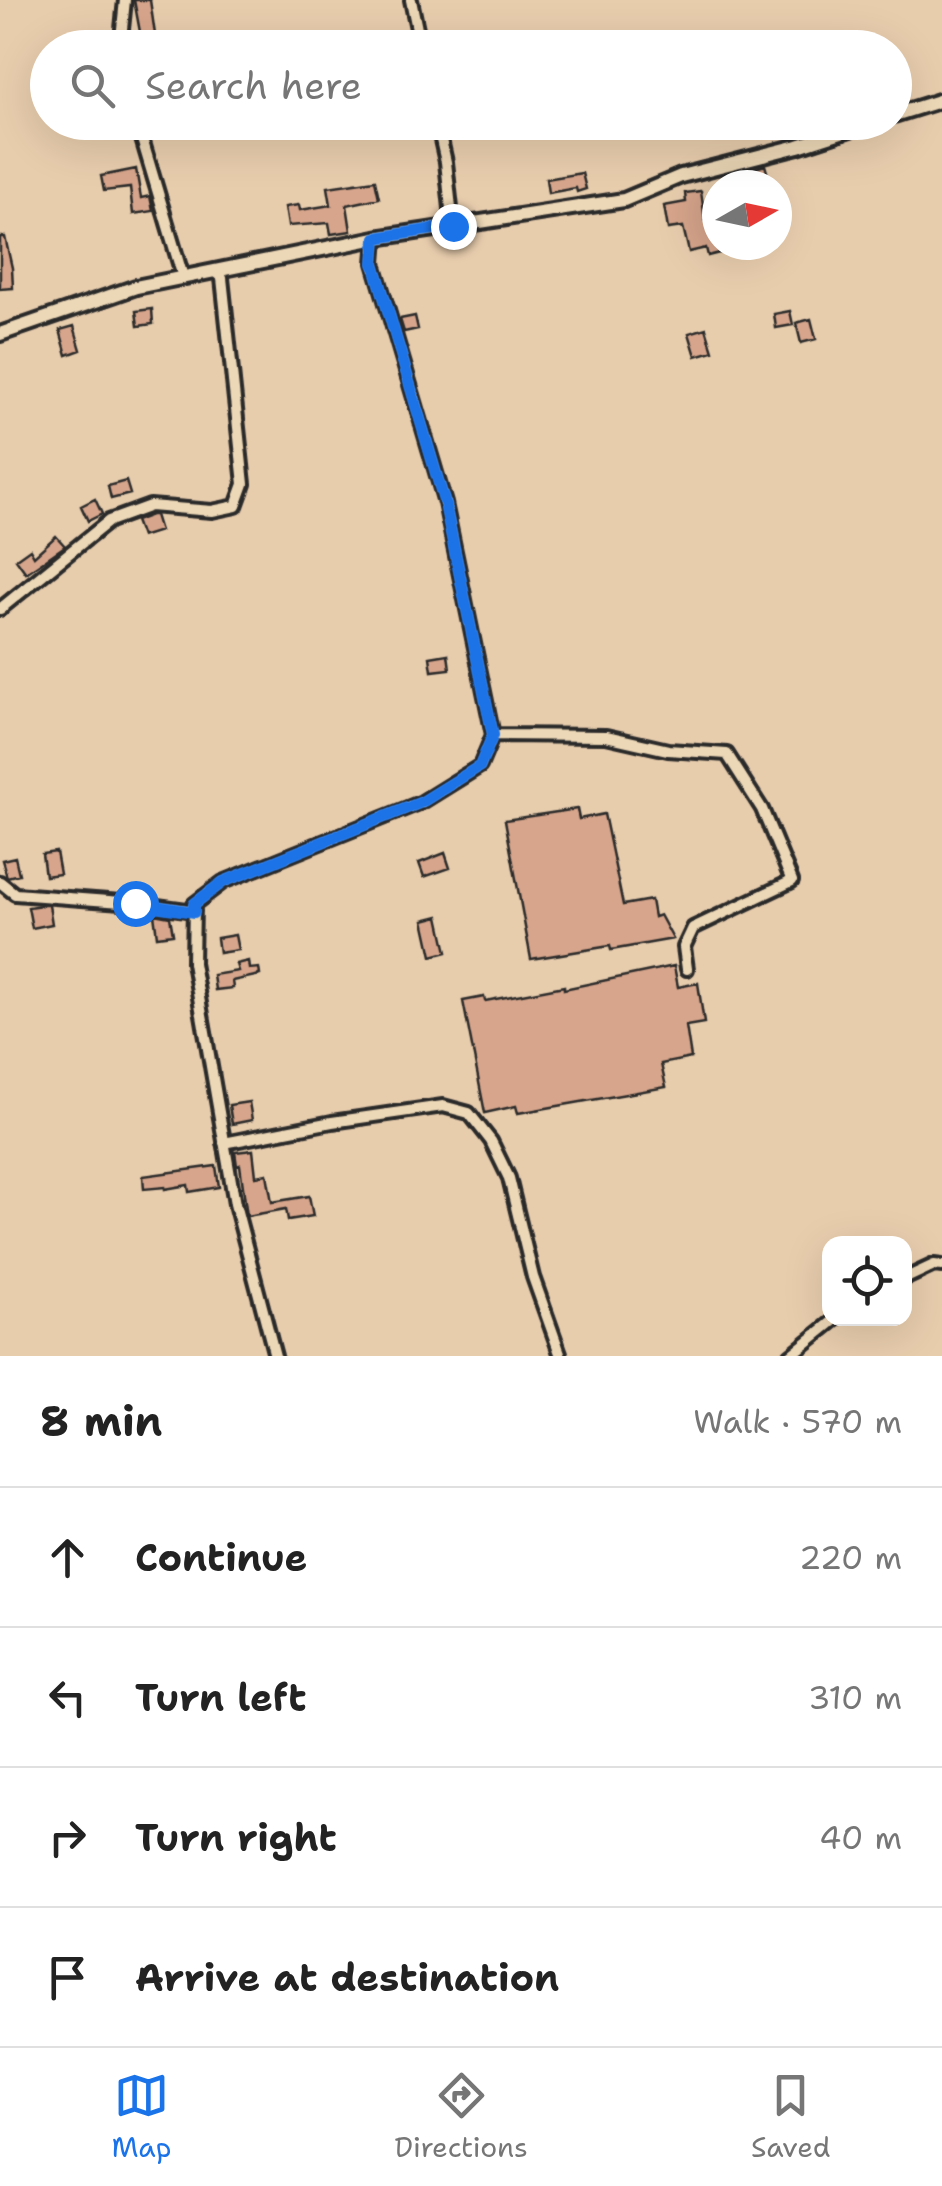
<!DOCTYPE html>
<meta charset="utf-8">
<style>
body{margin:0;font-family:"Shantell Sans",sans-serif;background:#f2f2f2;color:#222}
.controls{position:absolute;right:30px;bottom:30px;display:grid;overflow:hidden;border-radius:20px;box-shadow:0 10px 40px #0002}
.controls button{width:90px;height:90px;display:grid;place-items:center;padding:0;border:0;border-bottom:2px solid #e0e0e0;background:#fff;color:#222;font:50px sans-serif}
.compass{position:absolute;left:702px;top:170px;width:90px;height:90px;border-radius:50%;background:#fff;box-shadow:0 10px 40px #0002;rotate:81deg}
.stop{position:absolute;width:30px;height:30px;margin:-22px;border:8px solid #1a73e8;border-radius:50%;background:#fff}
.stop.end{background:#1a73e8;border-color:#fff;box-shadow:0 2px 10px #0008}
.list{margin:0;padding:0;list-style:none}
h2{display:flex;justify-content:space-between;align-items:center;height:130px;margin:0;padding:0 40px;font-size:42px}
h2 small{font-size:32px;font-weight:400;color:#767676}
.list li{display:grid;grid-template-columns:65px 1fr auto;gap:30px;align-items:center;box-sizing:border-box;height:140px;padding:0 40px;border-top:2px solid #e0e0e0}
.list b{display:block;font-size:38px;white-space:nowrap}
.list em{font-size:32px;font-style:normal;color:#767676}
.icon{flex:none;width:55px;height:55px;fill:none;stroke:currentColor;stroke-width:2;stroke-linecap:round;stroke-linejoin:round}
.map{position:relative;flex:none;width:942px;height:1356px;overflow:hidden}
.search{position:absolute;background:#fff;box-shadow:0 10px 40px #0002;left:30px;right:30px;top:30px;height:110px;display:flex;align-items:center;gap:25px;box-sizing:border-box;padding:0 35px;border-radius:55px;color:#767676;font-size:38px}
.sheet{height:690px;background:#fff}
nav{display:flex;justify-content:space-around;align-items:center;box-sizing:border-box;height:140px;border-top:2px solid #e0e0e0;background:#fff;font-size:28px;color:#767676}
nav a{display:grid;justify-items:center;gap:5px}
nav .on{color:#1a73e8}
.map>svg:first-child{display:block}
.building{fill:#d7a58b;stroke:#2b2b2b;stroke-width:2.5}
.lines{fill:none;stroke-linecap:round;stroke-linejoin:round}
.minor-casing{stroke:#2b2b2b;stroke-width:18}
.tertiary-casing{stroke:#2b2b2b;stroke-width:20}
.minor{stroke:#ecd7b6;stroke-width:10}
.tertiary{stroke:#ecd7b6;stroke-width:12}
.route{stroke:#1a73e8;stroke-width:12}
</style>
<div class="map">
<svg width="942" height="1356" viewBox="0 0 942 1356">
<rect width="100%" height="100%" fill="#e8cdad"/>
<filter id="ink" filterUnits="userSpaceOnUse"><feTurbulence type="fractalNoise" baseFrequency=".01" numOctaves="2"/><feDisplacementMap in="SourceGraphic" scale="20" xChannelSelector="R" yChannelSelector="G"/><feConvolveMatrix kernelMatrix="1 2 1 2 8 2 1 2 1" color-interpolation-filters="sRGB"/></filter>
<g filter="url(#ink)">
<!-- building -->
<path class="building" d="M134,0h16l7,48h-14z
M765,165l6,20h-37l-3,-9z
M136,169l5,29 9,-2 3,15 -20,3 -3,-26 -26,3 -3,-15z
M582,173l4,16 -9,3 -1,-4 -28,5 -2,-14z
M375,180l4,18 -32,7 4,26 -20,3 -2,-11 -41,3 -3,-19 14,-2 1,5 31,-5 -3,-18z
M701,191l4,29 5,-1 4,20 3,-1v7h21l1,3 -31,8 -2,-8 -17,4 -6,-25 -15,2 -4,-23 22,-4 -1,-9z
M0,237h5l7,31 1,20 -13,1z
M152,309l1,15 -15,2 -2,-15z
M790,311l3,14 -17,3 -2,-14z
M415,316l3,13 -14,3 -4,-13z
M811,319l5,20 -15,4 -5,-20z
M74,326l7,24 -14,5 -7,-25z
M706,328l7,23 -17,5 -7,-23z
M126,481l4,13 -19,5 -3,-13z
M95,499l7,15 -14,7 -7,-15z
M151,515h4l5,16 -19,6 -6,-16z
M56,536l9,10 -39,27 -10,-14 14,-10 4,7z
M448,654l2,15 -18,2 -2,-14z
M577,809l2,10 25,-5 19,91 28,-5 3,17 6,-2 13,24 -62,11 -1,-4 -79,13 -26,-139z
M56,852l4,22 -15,2 -3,-22z
M445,853l5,15 -26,9 -5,-14z
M15,857l4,17 -12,3 -5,-17z
M42,905h7l3,19 -20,4 -4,-21z
M154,914l16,3 3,17 -16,2z
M439,916l8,36 -15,4 -8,-36z
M235,935l3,15 -19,3 -2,-15z
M248,961l1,8 10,-1 1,7 -28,6 1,7 -18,2 -2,-15 25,-4 -2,-7z
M674,966l4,21 20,-4 6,40 -18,3 5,32 -30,6 5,23 -148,26 -2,-7 -31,7 -22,-112 21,-4 1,4 79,-15v3z
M249,1102l3,18 -20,4 -3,-19z
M253,1150l3,26 11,-2 5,28 37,-6 4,20 -25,4 -2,-11 -39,7 -7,-51 -3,1 -2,-14z
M216,1166l3,21 -30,5 -1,-7 -23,4v-2l-21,2 -1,-13z"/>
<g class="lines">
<defs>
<path id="minor" d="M411,0l10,48
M124,48l-2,-19 3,-29
M137,122l46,155
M437,122l9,40 7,65
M0,609l109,-88 41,-15 62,5 24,-5 8,-22 -22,-206 -8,-7
M493,735l113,1 62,14 59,4 35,55 30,72 -99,47 -9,19 3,22
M0,882l15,12 120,9 59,8
M224,1143l108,-21 111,-16 26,7 22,28 18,37 24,99 28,79
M904,1279l30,-14 8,1
M275,1356l-40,-152 -42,-241 1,-59 29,-22 199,-80 58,-36 13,-31 -48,-232 -71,-240 2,-25
M790,1356l47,-38"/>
<path id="tertiary" d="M894,115l48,-15
M0,334l136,-47 240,-49 248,-38 57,-24 117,-30 74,-24"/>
</defs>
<!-- minor casing -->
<use href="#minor" class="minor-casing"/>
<!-- tertiary casing -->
<use href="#tertiary" class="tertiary-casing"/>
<!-- minor -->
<use href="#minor" class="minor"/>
<!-- tertiary -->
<use href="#tertiary" class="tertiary"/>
</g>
</g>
<g class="lines" filter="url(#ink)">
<!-- route -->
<path class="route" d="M135,903l59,9v-8l29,-22 199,-80 58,-36 13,-31 -48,-231 -71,-241 2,-25 77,-12"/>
</g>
</svg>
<div class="controls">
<button><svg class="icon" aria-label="locate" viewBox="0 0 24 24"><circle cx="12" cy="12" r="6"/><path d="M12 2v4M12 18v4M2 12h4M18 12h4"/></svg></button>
</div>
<svg class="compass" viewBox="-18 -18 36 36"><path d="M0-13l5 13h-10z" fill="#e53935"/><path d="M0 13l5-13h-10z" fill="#767676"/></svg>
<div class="stop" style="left:135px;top:903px"></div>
<div class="stop end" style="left:453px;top:226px"></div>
<div class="search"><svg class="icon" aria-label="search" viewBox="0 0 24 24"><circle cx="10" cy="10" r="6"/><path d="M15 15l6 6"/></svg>Search here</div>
</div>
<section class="sheet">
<h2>8 min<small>Walk · 570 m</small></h2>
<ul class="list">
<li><svg class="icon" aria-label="ahead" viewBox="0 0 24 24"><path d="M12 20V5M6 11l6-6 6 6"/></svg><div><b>Continue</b></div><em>220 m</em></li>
<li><svg class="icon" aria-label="left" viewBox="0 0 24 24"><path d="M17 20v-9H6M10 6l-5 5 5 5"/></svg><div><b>Turn left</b></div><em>310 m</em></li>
<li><svg class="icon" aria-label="right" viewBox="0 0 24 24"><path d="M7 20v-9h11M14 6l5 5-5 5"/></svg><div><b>Turn right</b></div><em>40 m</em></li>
<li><svg class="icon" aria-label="arrive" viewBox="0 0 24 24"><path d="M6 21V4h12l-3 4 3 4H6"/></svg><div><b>Arrive at destination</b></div></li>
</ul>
</section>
<nav>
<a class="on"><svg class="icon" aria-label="map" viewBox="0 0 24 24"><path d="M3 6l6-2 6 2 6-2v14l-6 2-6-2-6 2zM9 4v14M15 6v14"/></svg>Map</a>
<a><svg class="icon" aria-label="directions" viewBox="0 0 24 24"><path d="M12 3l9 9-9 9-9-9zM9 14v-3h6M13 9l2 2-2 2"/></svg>Directions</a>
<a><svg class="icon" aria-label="saved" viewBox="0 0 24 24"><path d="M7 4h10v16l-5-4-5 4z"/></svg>Saved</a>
</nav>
